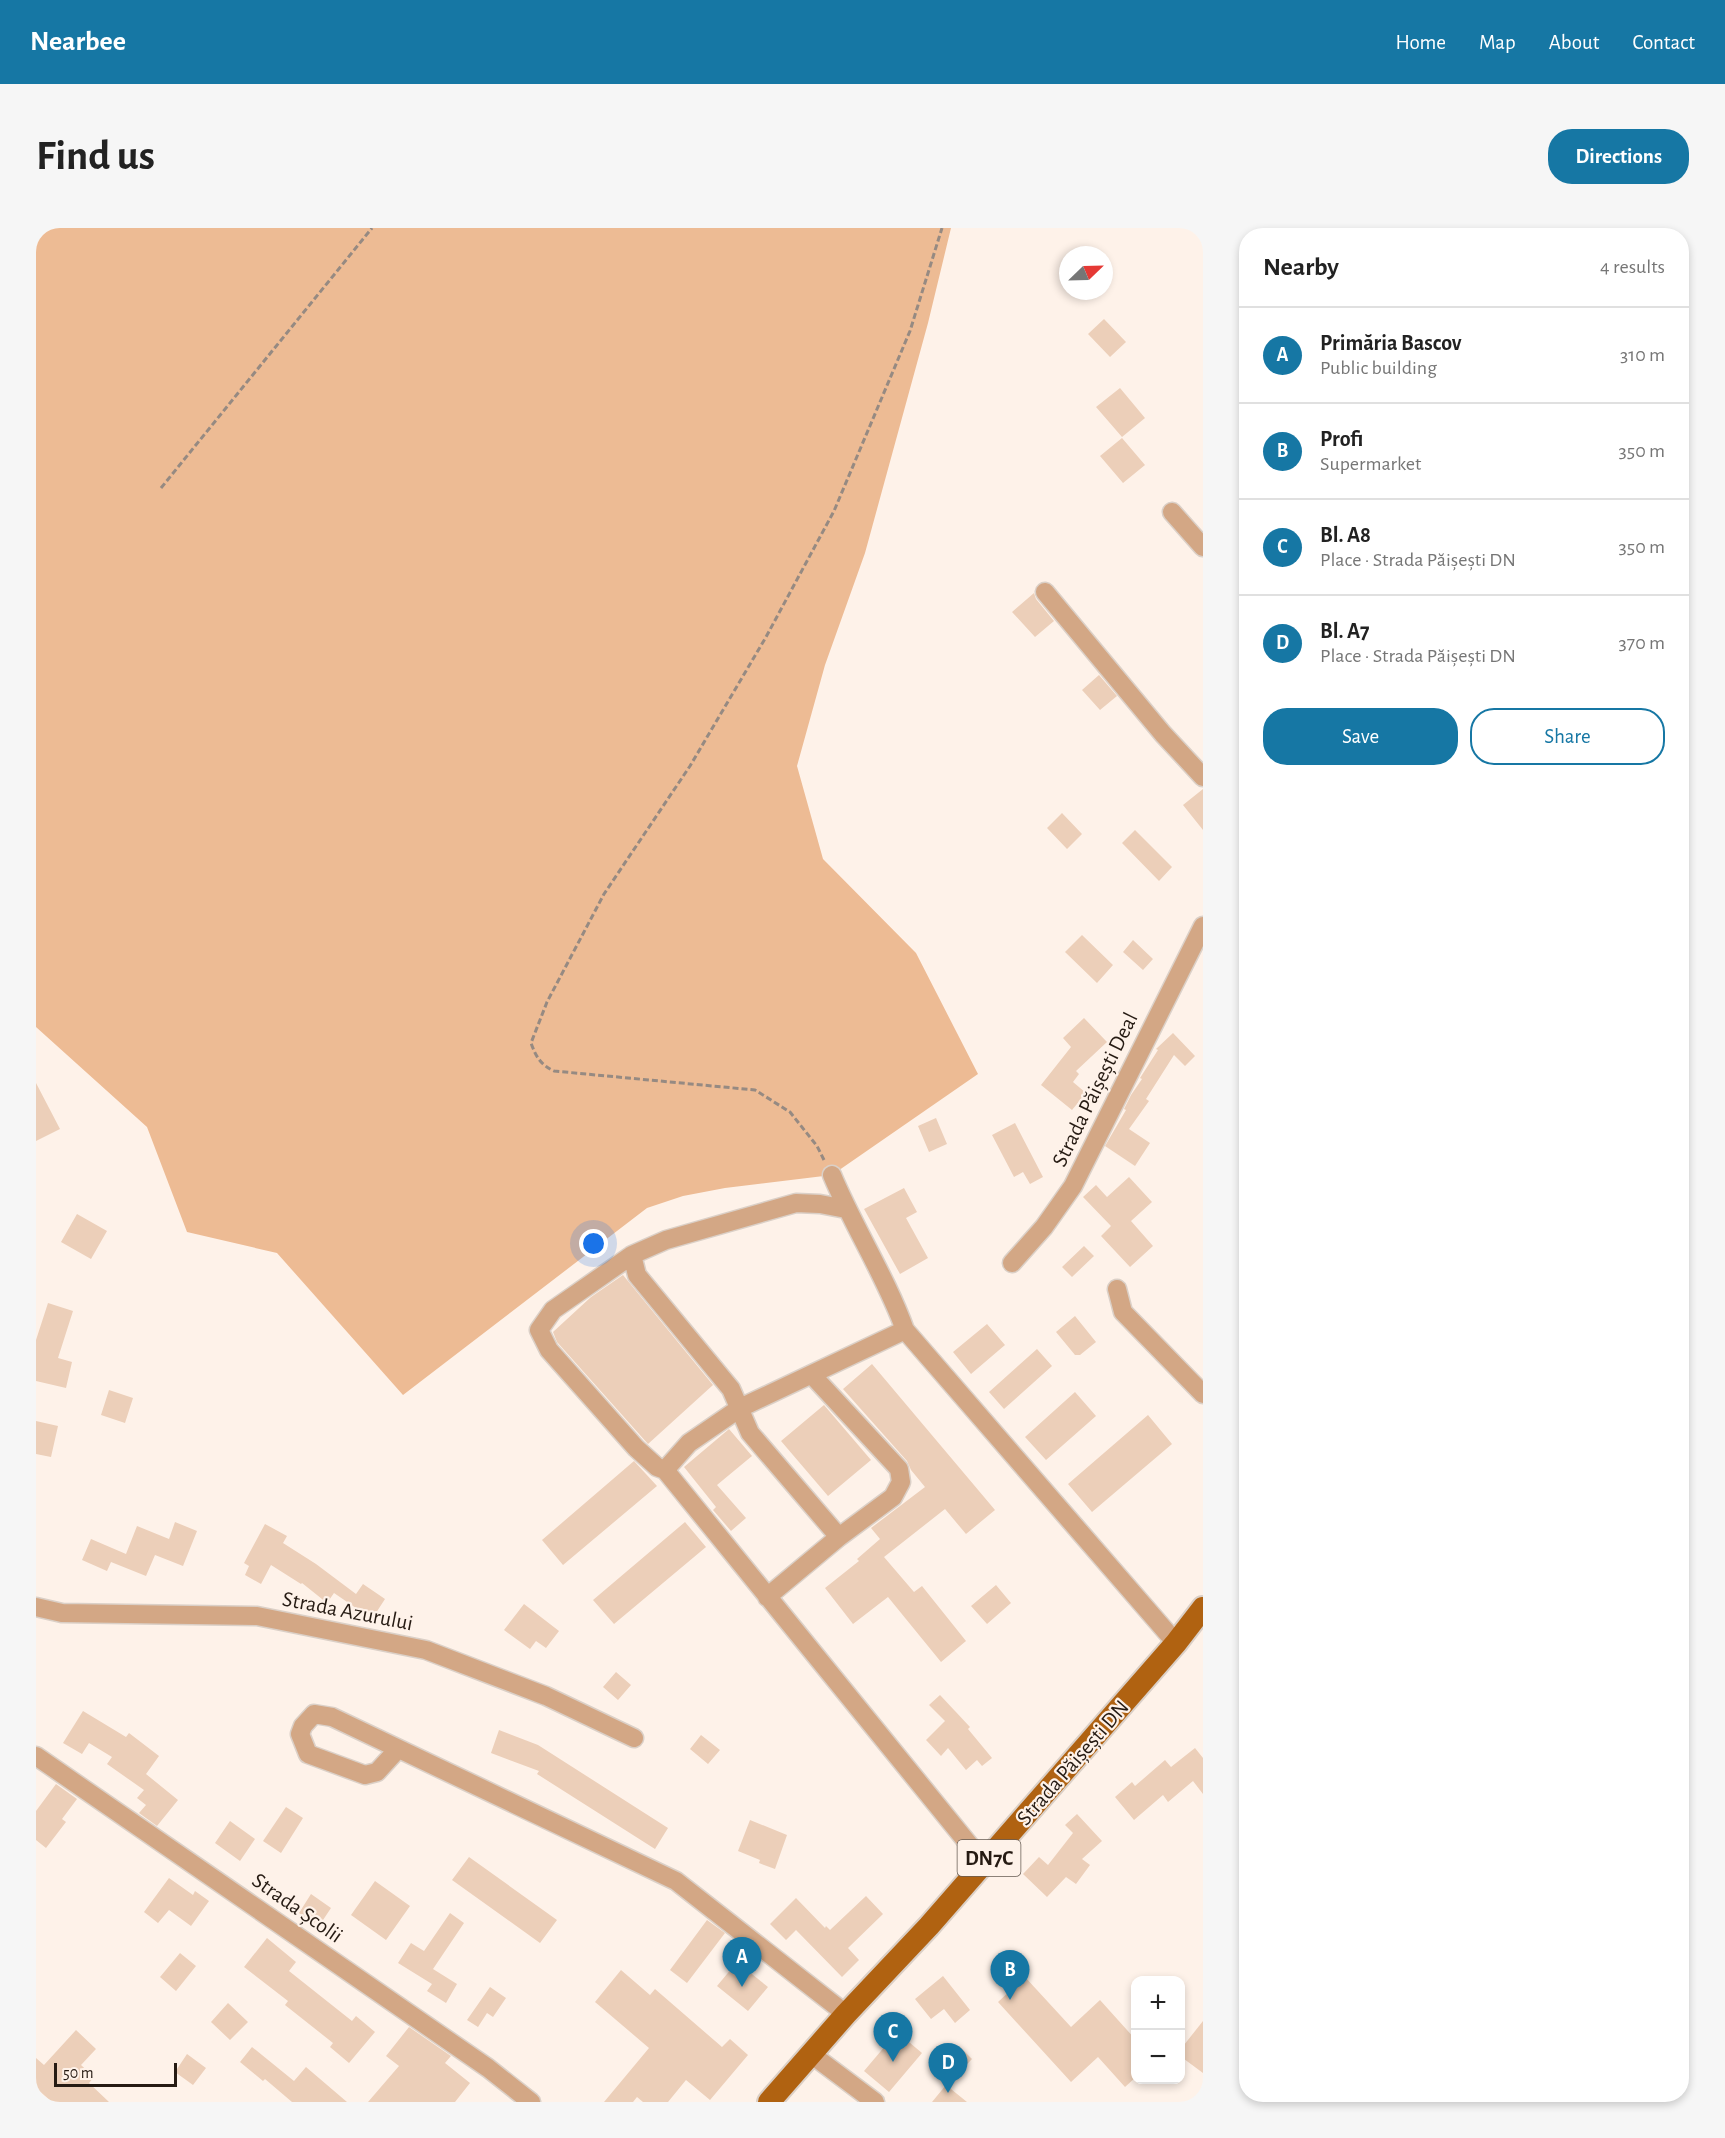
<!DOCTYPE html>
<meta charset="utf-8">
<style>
body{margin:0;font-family:"Alegreya Sans",sans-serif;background:#f6f6f6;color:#222}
.controls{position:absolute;right:18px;bottom:18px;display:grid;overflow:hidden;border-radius:12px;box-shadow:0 3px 9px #0003}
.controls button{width:54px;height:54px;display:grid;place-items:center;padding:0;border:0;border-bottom:2px solid #e0e0e0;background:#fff;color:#222;font:30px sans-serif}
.compass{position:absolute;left:1023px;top:18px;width:54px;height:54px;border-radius:50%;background:#fff;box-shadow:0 3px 9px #0003;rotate:67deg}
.scale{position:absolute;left:18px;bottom:15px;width:123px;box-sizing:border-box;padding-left:6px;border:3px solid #261b13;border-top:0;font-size:16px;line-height:21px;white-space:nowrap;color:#261b13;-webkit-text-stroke:4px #fef2e9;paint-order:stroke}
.you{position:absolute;left:558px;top:1016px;width:21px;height:21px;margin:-15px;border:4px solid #fff;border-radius:50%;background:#1a73e8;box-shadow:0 0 0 9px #1a73e833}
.badge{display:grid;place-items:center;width:39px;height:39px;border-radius:50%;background:#1677a4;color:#fff;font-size:20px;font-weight:700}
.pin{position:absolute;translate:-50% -50px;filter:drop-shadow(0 2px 3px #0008)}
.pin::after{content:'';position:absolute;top:32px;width:21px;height:18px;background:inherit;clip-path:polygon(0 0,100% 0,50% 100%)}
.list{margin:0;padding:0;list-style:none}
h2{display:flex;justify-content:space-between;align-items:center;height:78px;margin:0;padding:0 24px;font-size:26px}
h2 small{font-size:20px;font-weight:400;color:#767676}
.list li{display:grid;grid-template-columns:39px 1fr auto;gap:18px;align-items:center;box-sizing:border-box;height:96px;padding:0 24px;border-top:2px solid #e0e0e0}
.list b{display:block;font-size:22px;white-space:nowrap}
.list p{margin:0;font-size:20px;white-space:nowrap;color:#767676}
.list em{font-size:20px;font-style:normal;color:#767676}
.actions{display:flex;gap:12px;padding:18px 24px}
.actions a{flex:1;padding:14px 0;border:2px solid #1677a4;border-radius:24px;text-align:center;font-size:21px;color:#1677a4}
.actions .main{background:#1677a4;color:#fff}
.map{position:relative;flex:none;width:1167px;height:1874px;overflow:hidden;border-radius:24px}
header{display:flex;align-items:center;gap:36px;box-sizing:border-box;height:84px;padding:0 30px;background:#1677a4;color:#fff}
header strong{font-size:28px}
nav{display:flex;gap:33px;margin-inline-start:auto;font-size:21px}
.intro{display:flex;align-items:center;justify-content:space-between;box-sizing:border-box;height:144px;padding:0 36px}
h1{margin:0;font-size:42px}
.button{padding:15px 27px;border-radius:24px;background:#1677a4;color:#fff;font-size:21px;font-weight:700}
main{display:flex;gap:36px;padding:0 36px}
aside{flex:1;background:#fff;border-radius:24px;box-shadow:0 3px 9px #0003}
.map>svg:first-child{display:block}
.green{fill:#edbb94}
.building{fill:#eccfb9}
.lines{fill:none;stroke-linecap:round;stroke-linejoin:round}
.minor-casing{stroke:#dbd0c7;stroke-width:21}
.major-casing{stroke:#dbd0c7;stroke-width:26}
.path{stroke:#968a82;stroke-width:3;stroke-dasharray:6 3;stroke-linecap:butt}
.minor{stroke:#d3a785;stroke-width:18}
.major{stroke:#b06211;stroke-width:22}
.labels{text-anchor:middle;stroke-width:4.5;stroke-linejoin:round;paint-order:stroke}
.shield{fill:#fef2e9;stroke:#675c53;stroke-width:1.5}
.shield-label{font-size:21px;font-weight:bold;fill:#261b13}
.street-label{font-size:22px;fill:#261b13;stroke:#fef2e9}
</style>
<header>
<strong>Nearbee</strong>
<nav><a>Home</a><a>Map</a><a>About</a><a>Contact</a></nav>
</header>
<div class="intro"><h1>Find us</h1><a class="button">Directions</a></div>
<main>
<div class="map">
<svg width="1167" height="1874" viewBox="0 0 1167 1874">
<rect width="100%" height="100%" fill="#fef2e9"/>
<!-- green -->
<path class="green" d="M0,0h915l-23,95 -63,230 -40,112 -28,101 26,93 93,94 62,121 -146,101 -107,13 -42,8 -36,12 -244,187 -126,-142 -90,-21 -40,-105 -111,-100z"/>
<!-- building -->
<path class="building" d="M1068,91l22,23 -16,15 -22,-23z
M1084,160l25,30 -23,19 -26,-30z
M1086,210l23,27 -22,18 -23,-27z
M998,365l2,6 18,22 -19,16 -23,-25z
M1063,447l18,21 -17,14 -18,-20z
M1167,561v41l-20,-25z
M1026,585l20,21 -15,15 -20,-21z
M1099,602l37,37 -13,14 -37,-38z
M1046,707l31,30 -16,18 -32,-31z
M1097,712l20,19 -10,11 -20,-18z
M1048,790l23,24 -31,29 3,3 -6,8 13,11 -14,17 -31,-25 30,-38 -8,-9z
M1137,805l22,23 -10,10 -11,-11 -28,44 3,2 -20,28 21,14 -15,23 -30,-20 21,-36 -2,-1 7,-14 11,-16 -2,-1 18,-28 -2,-1z
M0,855l24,46 -24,12z
M900,890l11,26 -18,8 -11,-26z
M979,895l28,54 -13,7 -7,-12 -9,5 -22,-42z
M1093,949l23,25 -21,19 22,25 -23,21 -29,-31 10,-10 -28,-29 13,-12 11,12z
M868,960l13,24 -11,6 22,40 -28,16 -36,-65z
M41,986l30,17 -16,28 -30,-17z
M1048,1018l10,10 -22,21 -10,-10z
M587,1047l90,110 -65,59 -91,-102 -4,-10 38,-35z
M12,1075l25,8 -15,47 14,4 -6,26 -30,-7v-41z
M1039,1088l21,26 -16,13h-5l-19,-23z
M951,1096l18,21 -34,29 -18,-22z
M1001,1121l15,17 -48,43 -15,-17z
M836,1136l123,146 -29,24 -21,-25 -61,48 30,35 8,-6 44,55 -25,21 -53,-65 -35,27 -28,-36 34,-27 -2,-2 23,-20 -9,-11 54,-41 -14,-17 -4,-9 -64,-72z
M73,1162l24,8 -8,25 -24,-8z
M1039,1164l21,24 -50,44 -21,-23z
M788,1177l47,55 -43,36 -47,-55z
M1112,1187l24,29 -80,68 -24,-28z
M0,1193l22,5 -7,31 -15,-3z
M693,1201l23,27 -35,29 29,33 -15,13 -18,-21 3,-3 -32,-40z
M598,1233l23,25 -94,79 -21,-25z
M139,1294l22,9 -14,35 -28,-11 -9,21 -35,-14 -4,9 -25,-11 9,-21 35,15 11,-28 32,13z
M649,1294l21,25 -92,77 -21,-24z
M229,1296l22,12 -4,7 33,21 40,30 7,-10 22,15 -13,20 -38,-26 -7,10 -25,-20 -1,1 -30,-19 -10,19 -16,-9 4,-9 -5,-3z
M960,1357l15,18 -24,21 -16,-18z
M488,1376l35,27 -13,17 -10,-7 -6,8 -26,-19z
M580,1444l15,13 -13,15 -15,-13z
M904,1467l30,32 -2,2 24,29 -10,8 -5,-6 -11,10 -18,-22 -7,8 -15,-16 19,-19 -16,-16z
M47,1483l43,26 3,-4 30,23 -13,18 32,26 -21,26 -18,-13 7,-8 -9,-7 7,-8 -37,-26 5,-7 -23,-14 -7,11 -19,-11z
M463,1502l39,15 130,83 -13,21 -118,-75 2,-3 -48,-18z
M665,1507l19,15 -12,14 -18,-15z
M1159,1520l8,10v36l-10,-13 -25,21 -5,-7 -29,25 -19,-23 17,-15 3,4 30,-26 6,7z
M20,1556l21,15 -15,20 4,3 -20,26 -10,-8v-29z
M250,1579l17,11 -22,35 -18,-12z
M1041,1586l25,27 -20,18 8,6 -14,19 -10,-7 -19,20 -24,-23 16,-17 9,8 25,-32 -8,-8z
M714,1592l37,15 -12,34 -16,-6 1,-3 -22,-9z
M194,1593l25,18 -15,22 -25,-18z
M433,1629l88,63 -17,23 -88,-63z
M133,1650l24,17 2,-4 14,10 -18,25 -22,-16 -11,13 -14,-11z
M339,1653l35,25 -24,34 -35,-25z
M275,1666l20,14 -8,12 -5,-3 -4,6 -15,-10z
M830,1668l17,18 -35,34 11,12 -17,17 -46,-47 -10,10 -16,-16 26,-26 29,30 1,-2 4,4z
M414,1685l14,10 -31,46 24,15 -11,19 -19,-12 5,-7 -34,-21 13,-20 13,8z
M671,1692l18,13 -38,50 -17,-13z
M231,1710l29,24 -7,9 63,50 4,-5 19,16 -26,31 -19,-16 3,-4 -48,-38 3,-4 -44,-34z
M144,1725l16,13 -20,25 -16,-14z
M701,1734l31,25 -20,24 -31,-25z
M585,1742l29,25 5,-6 67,58 8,-8 18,16 -38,45 -24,-20 -18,22h-25l-6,-5 -4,5h-29l45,-54 -54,-46z
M907,1748l27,34 -15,13 -11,-14 -13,10 -16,-20z
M989,1749l46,50 29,-27 36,40v37l-11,10 -27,-30 -27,25 -73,-80z
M454,1759l16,11 -13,19 -6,-4 -9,14 -11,-7z
M192,1775l20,19 -18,18 -19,-18z
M1167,1793v52l-23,-17v-6z
M373,1799l42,29 -6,7 25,20 -15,19h-87l31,-36 -13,-10z
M40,1802l20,19 -15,16 13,12 -5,6 20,19h-57l-16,-14v-30l8,7z
M861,1804l25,21 -33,39 -25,-21z
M216,1819l42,34 12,-14 41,35h-55l-27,-23 -2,2 -23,-19z
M924,1819l12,12 -17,18 -13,-12z
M151,1826l19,14 -13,17 -18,-13z
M910,1857l21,17h-35z"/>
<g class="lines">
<defs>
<path id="minor" d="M1136,284l31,35
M1009,364l118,142 40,43
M796,947c22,53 54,102 73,155l271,313
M596,1027l5,20 94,114 19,44 89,104
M976,1035l32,-36 29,-41 130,-260
M1081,1061l6,23 80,82
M869,1102l-165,78 -51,35 -24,27 319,393
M629,1242l-8,-3 -21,-19 -87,-98 -10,-20 14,-20 79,-55 34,-15 130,-37 24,1 26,5
M731,1369l72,-60 54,-40 8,-15 -2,-13 -87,-94
M0,1379l26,6 195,3 169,34 120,46 88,42
M362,1521l-21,23 -12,3 -57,-21 -8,-20 3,-8 11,-12 18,3 344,164 170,133
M0,1528l452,312 43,34
M775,1826l64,48"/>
<path id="major" d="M733,1874l77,-88 83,-88 247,-283 27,-35"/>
</defs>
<!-- minor casing -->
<use href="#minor" class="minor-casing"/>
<!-- major casing -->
<use href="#major" class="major-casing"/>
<!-- path -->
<path class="path" d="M125,260l211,-260
M788,932l-7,-14 -27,-34 -35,-22 -201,-19c-13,-6 -18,-14 -23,-28l16,-41 57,-108 86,-128 76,-129 68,-126 76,-180 32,-103"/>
<!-- minor -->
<use href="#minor" class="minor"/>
<!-- major -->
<use href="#major" class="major"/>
</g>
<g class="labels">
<!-- shield labels -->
<rect class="shield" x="921.5" y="1612" width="63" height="36" rx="4.5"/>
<g class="shield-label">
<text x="953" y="1637">DN7C</text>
</g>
<!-- street labels -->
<g class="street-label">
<text transform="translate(1058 861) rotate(-64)" y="8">Strada Păișești Deal</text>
<text transform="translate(312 1382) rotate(11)" y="8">Strada Azurului</text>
<text transform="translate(1036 1534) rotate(-49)" y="8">Strada Păișești DN</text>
<text transform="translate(262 1679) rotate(35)" y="8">Strada Școlii</text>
</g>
</g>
</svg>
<div class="controls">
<button>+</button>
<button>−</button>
</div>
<svg class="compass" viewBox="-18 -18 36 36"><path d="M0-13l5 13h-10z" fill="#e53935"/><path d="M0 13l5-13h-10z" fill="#767676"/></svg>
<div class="scale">50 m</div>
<div class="you"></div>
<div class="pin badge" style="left:706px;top:1759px">A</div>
<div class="pin badge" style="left:974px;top:1772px">B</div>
<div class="pin badge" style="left:857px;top:1834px">C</div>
<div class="pin badge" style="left:912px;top:1865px">D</div>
</div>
<aside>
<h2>Nearby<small>4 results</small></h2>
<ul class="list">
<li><span class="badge">A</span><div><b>Primăria Bascov</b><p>Public building</p></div><em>310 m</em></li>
<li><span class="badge">B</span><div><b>Profi</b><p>Supermarket</p></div><em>350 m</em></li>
<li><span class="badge">C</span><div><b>Bl. A8</b><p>Place · Strada Păișești DN</p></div><em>350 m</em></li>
<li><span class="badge">D</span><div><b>Bl. A7</b><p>Place · Strada Păișești DN</p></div><em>370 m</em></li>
</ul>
<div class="actions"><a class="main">Save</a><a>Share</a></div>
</aside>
</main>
